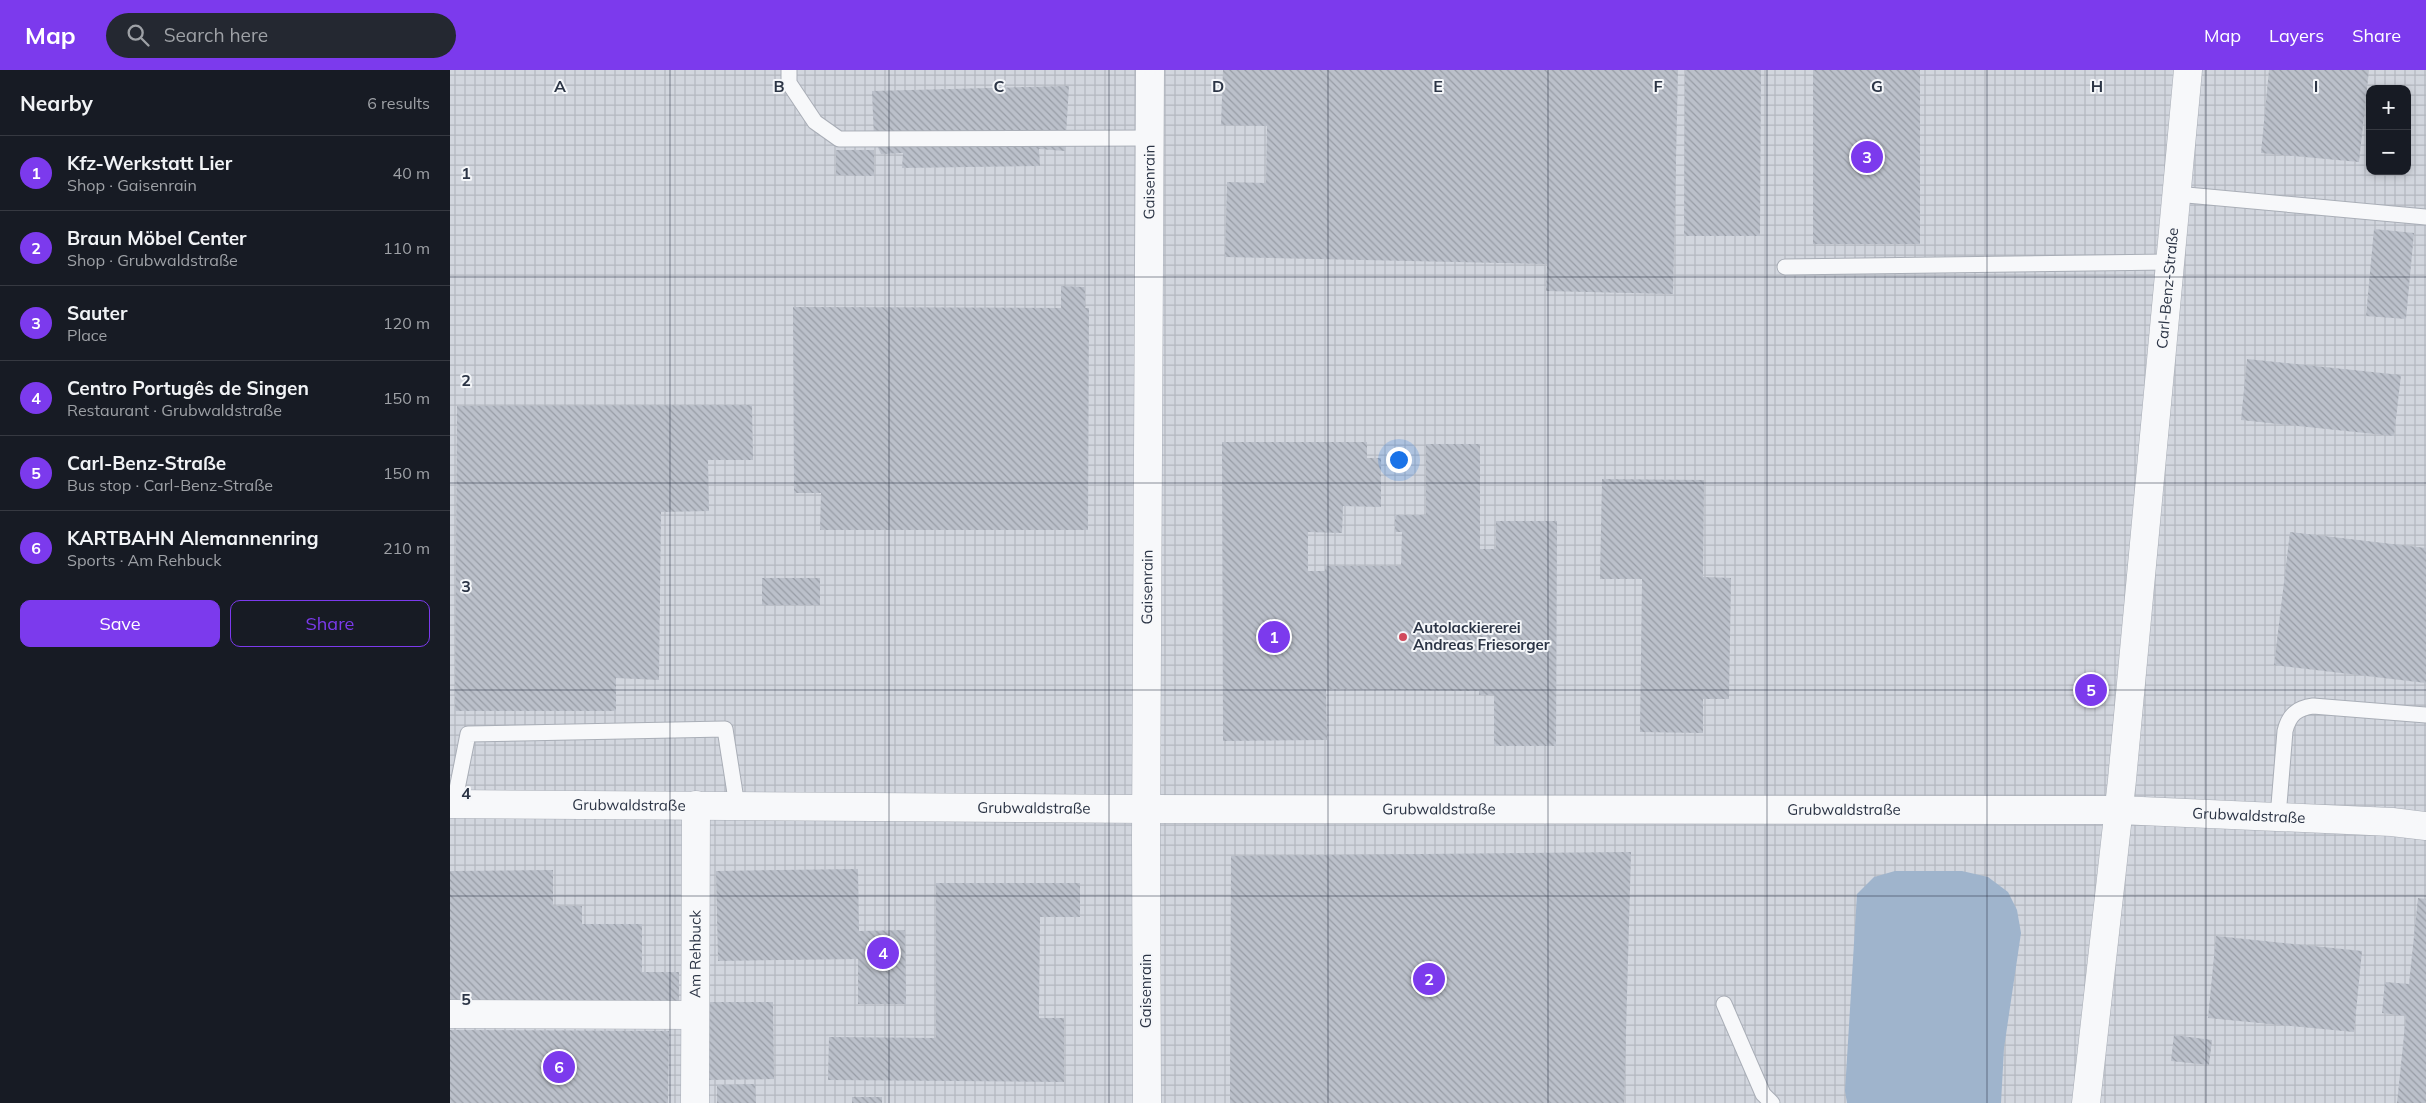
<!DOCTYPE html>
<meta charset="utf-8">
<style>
body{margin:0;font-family:Mulish,sans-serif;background:#242831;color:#f1f3f6}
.controls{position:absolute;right:15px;top:15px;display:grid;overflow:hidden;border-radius:10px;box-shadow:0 2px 8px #0003}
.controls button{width:45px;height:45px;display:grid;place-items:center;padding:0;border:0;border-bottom:1px solid #363941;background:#171b24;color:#f1f3f6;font:25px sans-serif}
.you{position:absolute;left:948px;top:389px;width:18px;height:18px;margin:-12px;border:4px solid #fff;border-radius:50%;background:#1a73e8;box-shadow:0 0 0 8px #1a73e833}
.badge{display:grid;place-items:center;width:32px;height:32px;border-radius:50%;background:#7c3aed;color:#fff;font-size:16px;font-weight:700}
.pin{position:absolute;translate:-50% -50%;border:2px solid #fff;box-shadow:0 1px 5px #0006}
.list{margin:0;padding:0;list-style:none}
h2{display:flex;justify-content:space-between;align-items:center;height:65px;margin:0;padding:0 20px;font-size:21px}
h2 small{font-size:16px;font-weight:400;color:#9ea1a6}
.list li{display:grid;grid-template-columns:32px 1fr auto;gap:15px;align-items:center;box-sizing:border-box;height:75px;padding:0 20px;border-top:1px solid #363941}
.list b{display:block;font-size:19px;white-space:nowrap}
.list p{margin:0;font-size:16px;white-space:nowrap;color:#9ea1a6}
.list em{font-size:16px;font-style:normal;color:#9ea1a6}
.actions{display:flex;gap:10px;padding:15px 20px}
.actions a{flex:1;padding:11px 0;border:1px solid #7c3aed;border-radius:10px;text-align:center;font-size:18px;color:#7c3aed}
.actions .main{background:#7c3aed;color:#fff}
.icon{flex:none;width:28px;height:28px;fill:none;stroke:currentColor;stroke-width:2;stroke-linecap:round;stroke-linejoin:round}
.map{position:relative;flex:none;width:1976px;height:1033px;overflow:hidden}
header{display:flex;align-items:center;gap:30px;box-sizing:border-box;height:70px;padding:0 25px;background:#7c3aed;color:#fff}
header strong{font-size:24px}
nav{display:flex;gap:28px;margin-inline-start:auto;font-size:18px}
.search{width:350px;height:45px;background:#242831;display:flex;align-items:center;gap:12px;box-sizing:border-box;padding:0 18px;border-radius:28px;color:#9ea1a6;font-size:19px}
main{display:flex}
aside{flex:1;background:#171b24}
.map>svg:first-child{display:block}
.industrial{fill:url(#industrial-grid);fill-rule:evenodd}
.water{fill:#9fb4cc}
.building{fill:url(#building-back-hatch)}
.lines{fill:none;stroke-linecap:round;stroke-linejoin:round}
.service-casing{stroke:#a9aeb7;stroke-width:17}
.minor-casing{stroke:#a9aeb7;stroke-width:29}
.service{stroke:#f7f8fa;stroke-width:15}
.minor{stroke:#f7f8fa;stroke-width:28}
.grid{fill:none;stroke:#2b3445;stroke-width:1;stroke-opacity:0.55}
.poi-dot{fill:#d1495b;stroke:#f4f6f9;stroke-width:2}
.labels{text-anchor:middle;stroke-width:4;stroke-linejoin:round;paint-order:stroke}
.street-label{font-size:15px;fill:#2b3445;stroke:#f4f6f9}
.poi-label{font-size:15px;font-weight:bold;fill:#2b3445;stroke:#f4f6f9;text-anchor:start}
.grid-label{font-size:16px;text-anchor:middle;font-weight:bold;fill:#2b3445;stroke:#f4f6f9;stroke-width:4;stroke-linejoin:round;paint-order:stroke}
</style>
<header>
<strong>Map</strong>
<div class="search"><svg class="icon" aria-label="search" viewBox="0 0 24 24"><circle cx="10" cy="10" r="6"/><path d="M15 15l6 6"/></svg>Search here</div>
<nav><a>Map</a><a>Layers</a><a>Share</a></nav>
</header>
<main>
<aside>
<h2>Nearby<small>6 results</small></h2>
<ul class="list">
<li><span class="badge">1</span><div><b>Kfz-Werkstatt Lier</b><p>Shop · Gaisenrain</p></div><em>40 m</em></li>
<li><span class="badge">2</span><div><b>Braun Möbel Center</b><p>Shop · Grubwaldstraße</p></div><em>110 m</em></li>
<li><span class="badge">3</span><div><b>Sauter</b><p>Place</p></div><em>120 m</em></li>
<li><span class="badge">4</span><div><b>Centro Portugês de Singen</b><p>Restaurant · Grubwaldstraße</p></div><em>150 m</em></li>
<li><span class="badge">5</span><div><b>Carl-Benz-Straße</b><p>Bus stop · Carl-Benz-Straße</p></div><em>150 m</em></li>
<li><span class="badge">6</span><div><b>KARTBAHN Alemannenring</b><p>Sports · Am Rehbuck</p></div><em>210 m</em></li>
</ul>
<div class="actions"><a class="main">Save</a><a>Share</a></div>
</aside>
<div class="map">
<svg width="1976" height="1033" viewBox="0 0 1976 1033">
<defs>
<pattern id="industrial-grid" width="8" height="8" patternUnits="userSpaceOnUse" patternTransform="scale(1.25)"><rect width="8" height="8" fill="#d2d6de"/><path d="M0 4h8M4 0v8" fill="none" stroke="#b4b8c0"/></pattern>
<pattern id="building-back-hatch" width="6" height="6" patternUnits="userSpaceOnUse" patternTransform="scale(1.25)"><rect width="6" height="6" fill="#bbc0ca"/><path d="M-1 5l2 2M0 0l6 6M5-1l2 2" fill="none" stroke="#989da6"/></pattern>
</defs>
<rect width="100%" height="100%" fill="#e4e7ec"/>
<!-- industrial -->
<path class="industrial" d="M0,0h1976v1033h-1976zM1920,19h37v82h-37z"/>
<!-- water -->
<path class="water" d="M1445,801h67l26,6 20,15 9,18 4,23 -17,115 -3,55h-154l-2,-12 12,-197 17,-17z"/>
<!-- building -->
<path class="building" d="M773,0h455l-5,224 -127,-3 1,-27 -322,-7 2,-75 39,1 1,-57 -46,-1z
M1235,0h76l-1,166h-76z
M1363,0h107v174h-107z
M1819,0h100l-10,92 -98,-9z
M619,16l-4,65 -26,-2 1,17 -138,2 1,-15 -22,1 -7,-15 -2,-48z
M386,80h38v26l-38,-1z
M1924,159l40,4 -8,86 -40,-3z
M611,216l24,1v21h4l-1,222h-268l1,-37h-27l-1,-186 268,1z
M1797,289l154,16 -7,61 -153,-16z
M302,335l1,55h-45l1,51 -48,1 -2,168 -43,-2v33h-161l2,-305z
M772,372h145v16h14v49l-38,-1 -1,27 -34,-1v39h17v-5h76l1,-34h-7v-17h31v-71h54v105h16v-28h61l-1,225h-62v-51h-15v-4l-153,-2 1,51 -104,1z
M1152,409l102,1 -1,97 28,1 -2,121h-26v34l-63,-1 2,-153h-42z
M1840,462l136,16v135l-152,-18z
M312,508h58v27h-58z
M1181,782l-7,251h-394l1,-247z
M408,799l1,62 46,-1 1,74h-48v-45l-140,2 -2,-90z
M103,800v36h29v18h60v48h37v29l-229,2v-132z
M486,813h144v34h-40l-1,101h25v64l-236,-2 1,-43 107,1z
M1968,828l8,1v204h-29l9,-87 -24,-3 3,-31 24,2z
M1766,866l146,15 -8,81 -146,-14z
M256,932h67l1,77 -68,1z
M0,960l219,1 -1,72h-218z
M1724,965l38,5 -3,25 -38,-4z
M305,1014l1,19h-39v-18z
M402,1027h30v6h-30z"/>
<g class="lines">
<defs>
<path id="service" d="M339,0v13l26,39 24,17 311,-1
M1726,124l250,23
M1335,197l384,-5
M4,734l14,-70 257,-5 12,77
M1828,747l7,-86c4,-16 12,-23 28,-25l113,9
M1274,934l39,90 9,9"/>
<g id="minor">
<path id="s1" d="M0,734l696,5 973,1 273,12 34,4"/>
<path d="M0,944l244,1"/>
<path id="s2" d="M245,1033l1,-298"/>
<path id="s3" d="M697,1033l-1,-265 4,-768"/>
<path id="s4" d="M1636,1033l36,-323 66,-710"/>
</g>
</defs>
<!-- service casing -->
<use href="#service" class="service-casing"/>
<!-- minor casing -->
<use href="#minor" class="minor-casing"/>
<!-- service -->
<use href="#service" class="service"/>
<!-- minor -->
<use href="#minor" class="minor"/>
</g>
<!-- grid -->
<path class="grid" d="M220,0v1033M439,0v1033M659,0v1033M878,0v1033M1098,0v1033M1317,0v1033M1537,0v1033M1756,0v1033M0,207h1976M0,413h1976M0,620h1976M0,826h1976"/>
<!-- markers -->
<circle class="poi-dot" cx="953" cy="567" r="5"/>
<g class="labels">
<!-- street labels -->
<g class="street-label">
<text dy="5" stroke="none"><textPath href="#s3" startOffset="921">Gaisenrain</textPath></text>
<text dy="5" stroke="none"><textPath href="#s4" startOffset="819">Carl-Benz-Straße</textPath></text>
<text dy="5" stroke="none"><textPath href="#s3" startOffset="516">Gaisenrain</textPath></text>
<text dy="5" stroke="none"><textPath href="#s1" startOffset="179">Grubwaldstraße</textPath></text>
<text dy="5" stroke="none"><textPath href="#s1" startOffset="584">Grubwaldstraße</textPath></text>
<text dy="5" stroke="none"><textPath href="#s1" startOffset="989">Grubwaldstraße</textPath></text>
<text dy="5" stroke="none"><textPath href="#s1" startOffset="1394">Grubwaldstraße</textPath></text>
<text dy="5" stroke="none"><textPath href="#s1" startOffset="1799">Grubwaldstraße</textPath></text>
<text dy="5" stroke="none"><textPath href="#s2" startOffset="149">Am Rehbuck</textPath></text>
<text transform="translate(696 921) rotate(-90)" y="5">Gaisenrain</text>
</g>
<!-- poi labels -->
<g class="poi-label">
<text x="963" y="563">Autolackiererei<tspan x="963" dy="17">Andreas Friesorger</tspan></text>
</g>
</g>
<g class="grid-label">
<text x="110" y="22">A</text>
<text x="329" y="22">B</text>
<text x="549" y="22">C</text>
<text x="768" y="22">D</text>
<text x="988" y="22">E</text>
<text x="1208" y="22">F</text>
<text x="1427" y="22">G</text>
<text x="1647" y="22">H</text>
<text x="1866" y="22">I</text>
<text x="16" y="109">1</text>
<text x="16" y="316">2</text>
<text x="16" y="522">3</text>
<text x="16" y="729">4</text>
<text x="16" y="935">5</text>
</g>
</svg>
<div class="controls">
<button>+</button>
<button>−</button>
</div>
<div class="you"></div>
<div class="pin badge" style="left:824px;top:567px">1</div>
<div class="pin badge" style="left:979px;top:909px">2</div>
<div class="pin badge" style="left:1417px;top:87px">3</div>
<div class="pin badge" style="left:433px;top:883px">4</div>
<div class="pin badge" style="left:1641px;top:620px">5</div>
<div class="pin badge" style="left:109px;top:997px">6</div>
</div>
</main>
